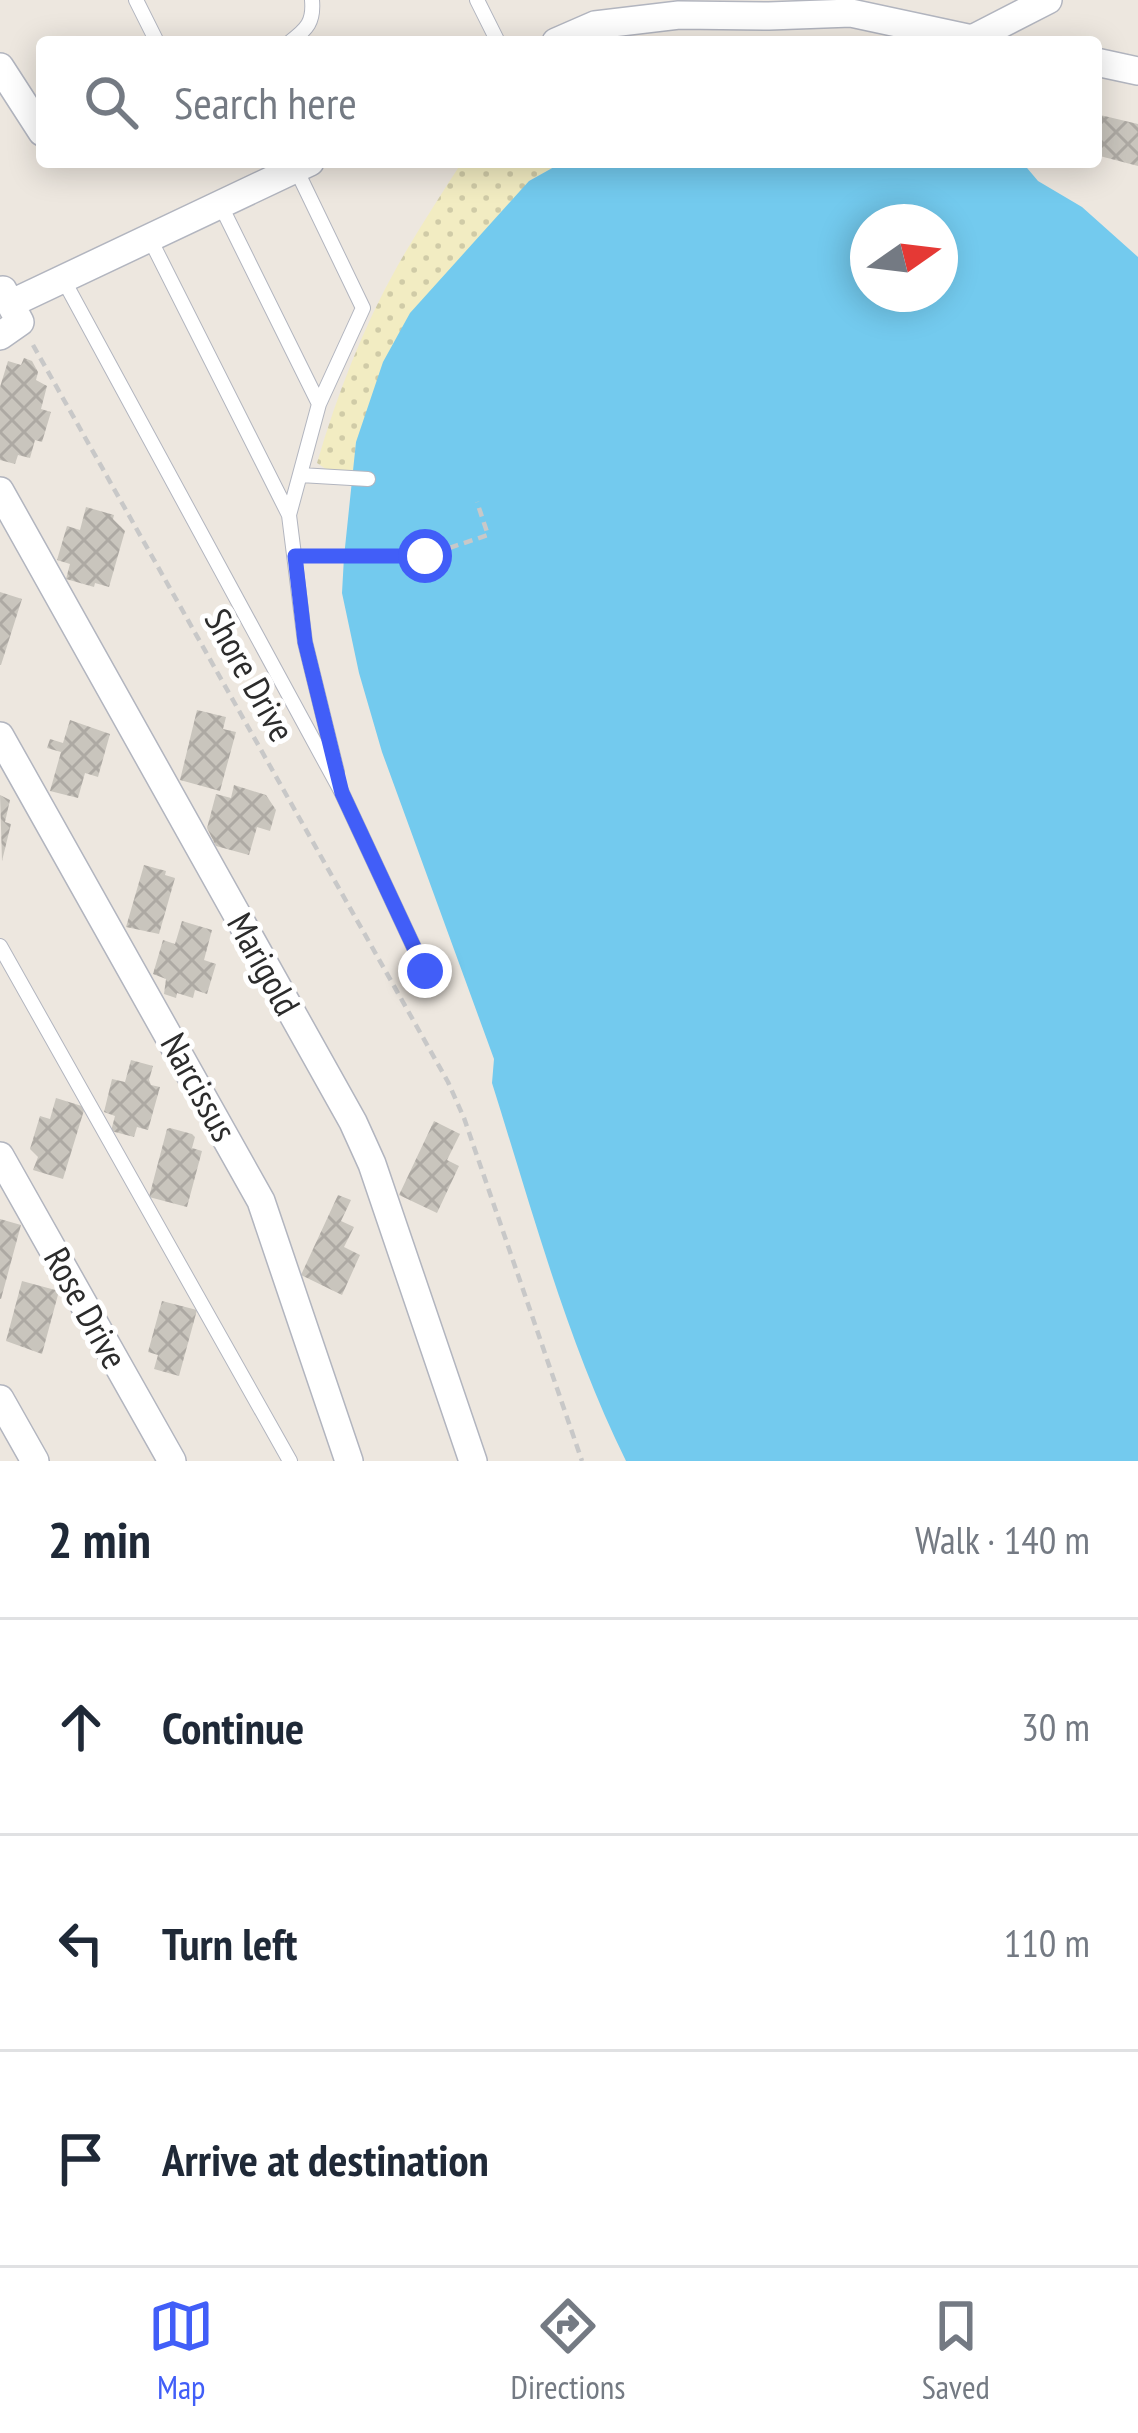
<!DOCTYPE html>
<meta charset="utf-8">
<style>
body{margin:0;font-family:"PT Sans Narrow",sans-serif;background:#f2f2f3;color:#1f2937}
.compass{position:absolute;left:850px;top:204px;width:108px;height:108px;border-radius:50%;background:#fff;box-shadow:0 6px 30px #0003;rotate:76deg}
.stop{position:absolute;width:36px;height:36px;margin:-27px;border:9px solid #415ef8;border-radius:50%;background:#fff}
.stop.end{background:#415ef8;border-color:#fff;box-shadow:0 3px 12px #0008}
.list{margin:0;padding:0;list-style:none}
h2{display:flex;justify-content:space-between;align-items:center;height:156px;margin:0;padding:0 48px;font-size:51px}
h2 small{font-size:39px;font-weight:400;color:#747a83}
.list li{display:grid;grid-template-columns:78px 1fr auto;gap:36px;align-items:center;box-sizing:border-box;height:216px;padding:0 48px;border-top:3px solid #e0e1e3}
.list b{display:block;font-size:45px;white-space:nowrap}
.list em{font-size:39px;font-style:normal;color:#747a83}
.icon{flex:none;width:66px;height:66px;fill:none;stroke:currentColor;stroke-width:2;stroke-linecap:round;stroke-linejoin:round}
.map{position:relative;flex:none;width:1138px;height:1461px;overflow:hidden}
.search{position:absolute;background:#fff;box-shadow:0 6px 30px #0003;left:36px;right:36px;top:36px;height:132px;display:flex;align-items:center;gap:30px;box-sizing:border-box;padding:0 42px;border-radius:12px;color:#747a83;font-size:45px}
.sheet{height:804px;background:#fff}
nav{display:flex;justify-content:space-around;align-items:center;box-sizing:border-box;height:168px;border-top:3px solid #e0e1e3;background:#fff;font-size:33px;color:#747a83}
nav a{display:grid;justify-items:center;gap:6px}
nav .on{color:#415ef8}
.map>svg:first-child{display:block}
.sand{fill:url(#sand-dots)}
.water{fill:#73caee;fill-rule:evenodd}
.building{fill:url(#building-cross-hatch)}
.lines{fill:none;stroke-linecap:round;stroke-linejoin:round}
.lane-casing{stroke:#b2b5bf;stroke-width:16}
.street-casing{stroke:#b2b5bf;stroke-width:30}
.path{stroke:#c8c8c8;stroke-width:4.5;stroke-dasharray:9 6;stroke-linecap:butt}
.lane{stroke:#fff;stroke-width:14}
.street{stroke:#fff;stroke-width:27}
.route{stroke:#415ef8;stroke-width:15}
.labels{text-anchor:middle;stroke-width:10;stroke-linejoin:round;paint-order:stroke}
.street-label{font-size:36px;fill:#2c2c2c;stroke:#fff}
</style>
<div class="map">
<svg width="1138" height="1461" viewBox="0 0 1138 1461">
<defs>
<pattern id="sand-dots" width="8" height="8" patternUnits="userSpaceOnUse" patternTransform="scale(3)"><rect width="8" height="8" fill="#f2ecc2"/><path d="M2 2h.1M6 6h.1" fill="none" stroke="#d0cba7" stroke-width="1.8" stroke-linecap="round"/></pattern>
<pattern id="building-cross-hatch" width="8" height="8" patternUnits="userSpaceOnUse" patternTransform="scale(3)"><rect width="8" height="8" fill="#c9c5bd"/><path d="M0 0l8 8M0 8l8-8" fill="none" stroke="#ada9a3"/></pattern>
</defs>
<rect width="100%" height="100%" fill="#ede7df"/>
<!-- sand -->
<path class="sand" d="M462,162h101l-34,19 -173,261 -3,30 -24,-1 -12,-8c20,-68 46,-136 81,-198 20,-35 42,-69 64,-103z"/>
<!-- water -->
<path class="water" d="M563,162h459l16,19 44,26 56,50v1204h-512c-59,-120 -94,-251 -134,-378l2,-24 -112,-307 -23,-79 -17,-80 2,-36 12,-115 27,-80 27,-49 119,-132zM868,222h72v72h-72z"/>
<!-- building -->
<path class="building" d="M1096,114l42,10v42l-42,-11z
M24,358l8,3 6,11 -2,8 11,6 -6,23 10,3 -9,30 -7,-2 -5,18 -12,-3 -3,9 -15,-4v-73l8,-26 13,4z
M86,507l28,8 -1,4 12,12 -16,56 -14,-4 -1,4 -28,-8 4,-15 -13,-4 10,-34 13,4z
M0,592l22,7 -21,66h-1z
M197,710l29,7 -3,12 13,3 -16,59 -40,-11z
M70,720l40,14 -12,43 -13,-4 -7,25 -28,-7 11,-39 -14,-4 3,-9 13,4z
M234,785l32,10 10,15 -6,21 -13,-4 -8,28 -33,-9 -9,-18 9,-34 15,4z
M0,795l10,5 -5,22 6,2 -9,37z
M144,865l22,6 -1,4 10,3 -16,56 -33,-7z
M182,921l30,9 -8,30 12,4 -9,30 -12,-4 -2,8 -16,-5 -1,5 -12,-4 2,-15 -13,-5 10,-34 12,4z
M131,1060l22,6 -4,14 2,5 9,2 -12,43 -11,-3 -3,10 -23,-6 4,-15 -11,-4 8,-33 13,3z
M56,1098l29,9 -22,72 -30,-9 5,-13 -8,-8 10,-33 10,3z
M434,1121l26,13 -13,26 12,6 -22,47 -38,-18z
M170,1128l22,6 3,3 -3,11 10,3 -15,56 -38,-10 18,-68z
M338,1195l13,5 -10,21 13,6 -10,20 16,8 -18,40 -41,-20z
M0,1219l21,6 -20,74h-1z
M22,1281l37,10 -17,63 -36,-13z
M162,1301l35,9 -18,66 -25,-7 4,-14 -10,-3z"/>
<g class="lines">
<defs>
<path id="lane" d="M136,0l21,42
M477,0l21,42
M290,42c17,-13 24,-20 22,-42
M221,206l98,198 44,-96 -67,-139
M150,239l139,276 16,127 32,130
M63,279l279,514 83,178
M300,475l68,4
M289,515l30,-111
M0,946l290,515"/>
<path id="street" d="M972,39l76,-39
M556,42l39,-17 84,-10 90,1 82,-3 135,29
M1096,62l42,9
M0,67l42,65
M10,304l300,-142
M0,336l20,-14 -17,-32
M0,491l353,631 19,42 101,297
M0,736l261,465 88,260
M0,1156l172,305
M0,1399l35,62"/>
</defs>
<!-- lane casing -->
<use href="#lane" class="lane-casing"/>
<!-- street casing -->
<use href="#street" class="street-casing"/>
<!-- path -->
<path class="path" d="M33,345l415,737 16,36 118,343
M316,557l109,-1 63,-21 -11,-33"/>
<!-- lane -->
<use href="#lane" class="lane"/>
<!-- street -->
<use href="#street" class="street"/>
</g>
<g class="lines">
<!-- route -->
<path class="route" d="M425,556h-130l10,86 37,151 83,178"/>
</g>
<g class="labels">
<!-- street labels -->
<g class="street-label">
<text transform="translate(250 675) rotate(61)" y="13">Shore Drive</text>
<text transform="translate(264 964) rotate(61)" y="13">Marigold</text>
<text transform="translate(199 1087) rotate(61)" y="13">Narcissus</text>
<text transform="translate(86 1308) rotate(61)" y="13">Rose Drive</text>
</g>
</g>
</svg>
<svg class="compass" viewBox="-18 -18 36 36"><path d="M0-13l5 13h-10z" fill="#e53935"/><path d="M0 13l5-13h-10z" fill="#747a83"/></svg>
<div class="stop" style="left:425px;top:556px"></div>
<div class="stop end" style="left:425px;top:971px"></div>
<div class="search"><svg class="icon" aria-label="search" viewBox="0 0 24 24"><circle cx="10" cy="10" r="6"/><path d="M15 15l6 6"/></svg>Search here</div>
</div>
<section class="sheet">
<h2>2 min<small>Walk · 140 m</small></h2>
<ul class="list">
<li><svg class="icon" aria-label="ahead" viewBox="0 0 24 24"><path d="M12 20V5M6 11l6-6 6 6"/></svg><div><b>Continue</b></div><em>30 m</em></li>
<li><svg class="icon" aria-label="left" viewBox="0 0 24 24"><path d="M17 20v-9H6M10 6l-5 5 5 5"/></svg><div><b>Turn left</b></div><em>110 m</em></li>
<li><svg class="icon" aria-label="arrive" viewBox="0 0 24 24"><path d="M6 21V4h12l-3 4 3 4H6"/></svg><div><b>Arrive at destination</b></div></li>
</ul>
</section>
<nav>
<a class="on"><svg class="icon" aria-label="map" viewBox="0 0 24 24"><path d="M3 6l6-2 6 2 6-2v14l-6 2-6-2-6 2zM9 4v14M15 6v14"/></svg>Map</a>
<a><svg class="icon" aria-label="directions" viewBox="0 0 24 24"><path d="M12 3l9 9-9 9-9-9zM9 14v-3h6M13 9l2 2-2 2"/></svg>Directions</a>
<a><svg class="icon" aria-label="saved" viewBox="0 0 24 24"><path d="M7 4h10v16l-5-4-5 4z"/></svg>Saved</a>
</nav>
